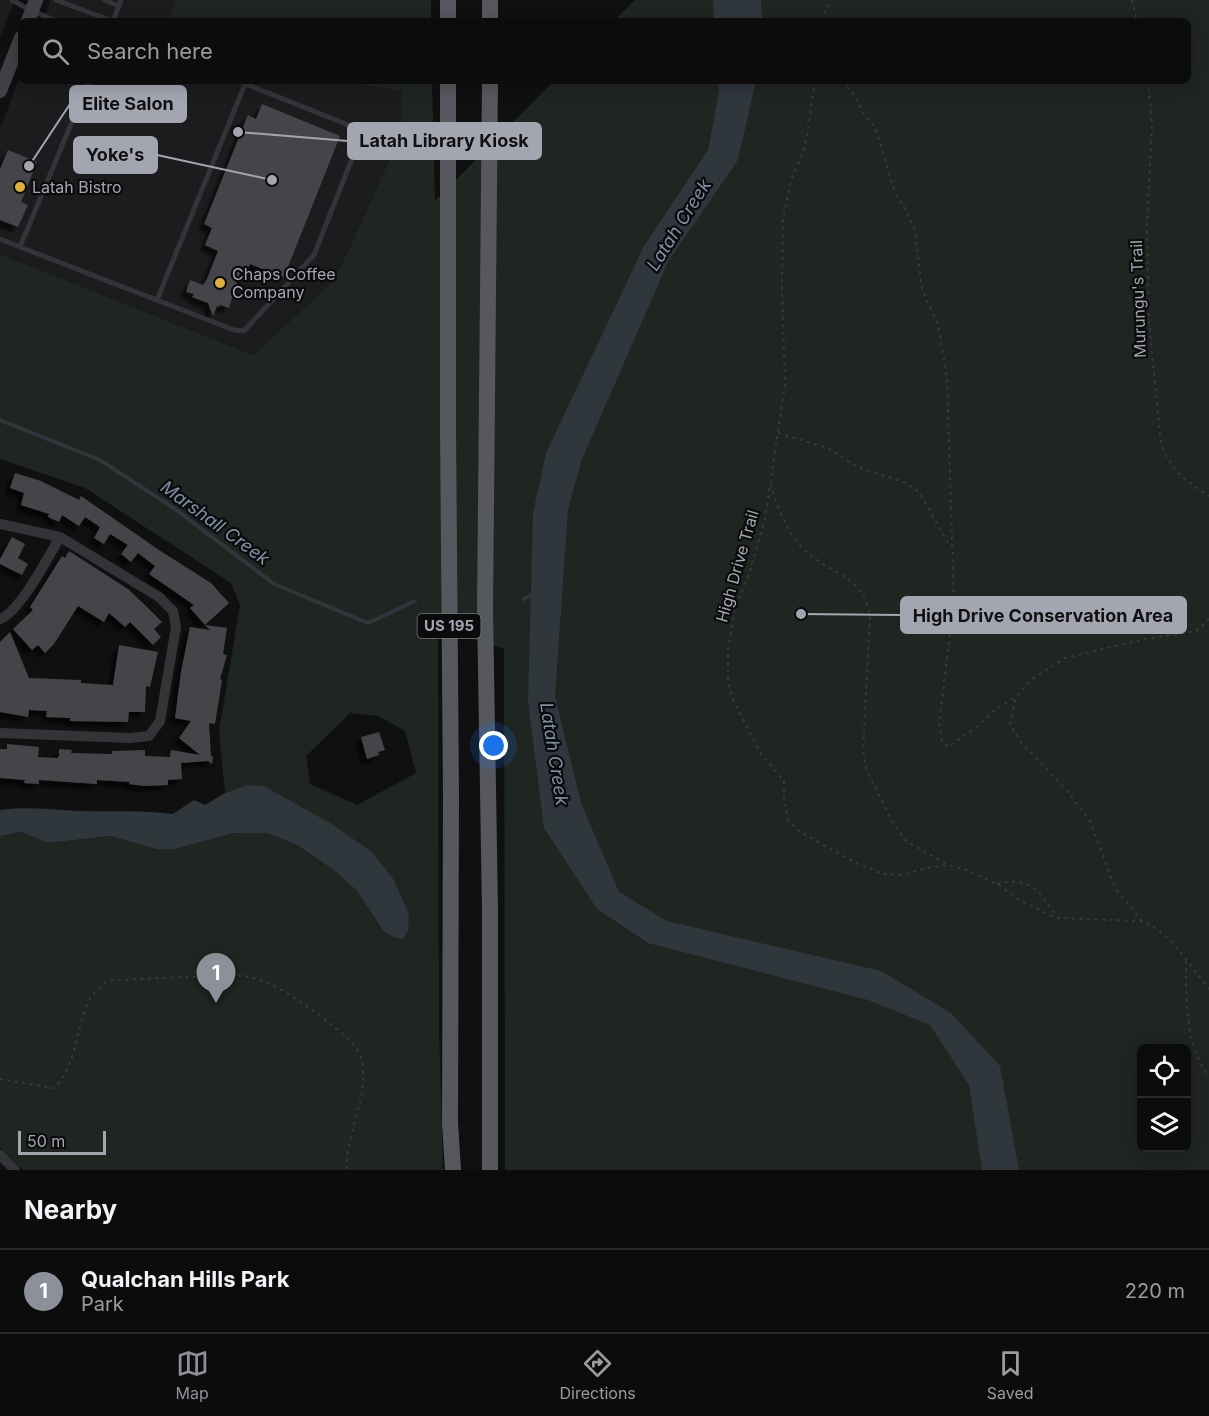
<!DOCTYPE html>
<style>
body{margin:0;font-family:Inter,sans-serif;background:#151516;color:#f1f3f6}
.controls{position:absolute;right:18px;bottom:18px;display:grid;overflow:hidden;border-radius:9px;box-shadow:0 3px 15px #0003}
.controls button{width:54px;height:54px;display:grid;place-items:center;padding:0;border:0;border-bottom:2px solid #2c2c2e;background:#0c0c0d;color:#f1f3f6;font:30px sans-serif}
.scale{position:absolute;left:18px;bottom:15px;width:88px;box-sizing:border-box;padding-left:6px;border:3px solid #a3a6b1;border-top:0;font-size:16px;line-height:21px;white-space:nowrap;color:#a3a6b1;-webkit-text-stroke:4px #0b0b0c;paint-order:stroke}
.you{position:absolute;left:494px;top:746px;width:21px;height:21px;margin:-15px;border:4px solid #fff;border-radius:50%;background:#1a73e8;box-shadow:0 0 0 9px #1a73e833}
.badge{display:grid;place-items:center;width:39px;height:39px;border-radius:50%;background:#8c9099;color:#fff;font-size:20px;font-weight:700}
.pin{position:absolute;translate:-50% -50px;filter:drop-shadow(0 2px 3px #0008)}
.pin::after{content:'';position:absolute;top:32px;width:21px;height:18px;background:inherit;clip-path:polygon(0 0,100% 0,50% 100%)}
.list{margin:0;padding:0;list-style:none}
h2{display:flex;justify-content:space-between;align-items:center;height:78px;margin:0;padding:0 24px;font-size:26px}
h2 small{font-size:20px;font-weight:400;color:#9a9b9d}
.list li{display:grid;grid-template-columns:39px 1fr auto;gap:18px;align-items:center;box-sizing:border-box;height:84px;padding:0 24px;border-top:2px solid #2c2c2e}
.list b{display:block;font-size:22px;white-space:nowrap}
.list p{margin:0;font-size:20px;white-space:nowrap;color:#9a9b9d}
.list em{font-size:20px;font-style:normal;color:#9a9b9d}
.icon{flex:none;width:33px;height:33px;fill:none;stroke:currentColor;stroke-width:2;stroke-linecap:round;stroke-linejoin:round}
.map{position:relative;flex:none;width:1209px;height:1170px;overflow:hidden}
.search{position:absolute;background:#0c0c0d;box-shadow:0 3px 15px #0003;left:18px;right:18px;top:18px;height:66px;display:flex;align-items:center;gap:15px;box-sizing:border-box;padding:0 21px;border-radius:9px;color:#9a9b9d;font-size:22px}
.sheet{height:162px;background:#0c0c0d}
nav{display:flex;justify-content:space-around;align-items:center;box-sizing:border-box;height:84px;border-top:2px solid #2c2c2e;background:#0c0c0d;font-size:16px;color:#9a9b9d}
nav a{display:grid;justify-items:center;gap:3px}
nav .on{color:#8c9099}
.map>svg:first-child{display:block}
.built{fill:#1c1c1e}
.green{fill:#1f2520;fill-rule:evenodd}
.water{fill:#2f363c}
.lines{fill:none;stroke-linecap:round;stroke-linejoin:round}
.stream{stroke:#2f363c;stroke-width:4}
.building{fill:#444549;filter:url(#shadow)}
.path{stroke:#38393d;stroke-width:2;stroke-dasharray:3 4.5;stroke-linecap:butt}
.service{stroke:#333438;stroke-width:5}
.minor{stroke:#333438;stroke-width:10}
.secondary{stroke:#404146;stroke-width:14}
.trunk{stroke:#56585d;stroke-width:16}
.poi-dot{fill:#ddb03c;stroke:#0b0b0c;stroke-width:2}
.labels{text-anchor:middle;stroke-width:4.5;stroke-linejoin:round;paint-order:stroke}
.shield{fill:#0b0b0c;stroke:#757880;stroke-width:1.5}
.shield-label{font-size:15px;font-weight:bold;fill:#a3a6b1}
.poi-label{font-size:16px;fill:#a3a6b1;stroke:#0b0b0c;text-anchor:start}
.street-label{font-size:16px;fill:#a3a6b1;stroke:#0b0b0c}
.water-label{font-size:18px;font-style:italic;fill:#7d91a9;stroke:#0b0b0c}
.leader{fill:none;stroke:#a3a6b1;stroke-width:2}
.callout-dot{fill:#a3a6b1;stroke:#0b0b0c;stroke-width:2}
.callout{fill:#a3a6b1;stroke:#a3a6b1;stroke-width:2}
.callout-label{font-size:18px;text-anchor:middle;font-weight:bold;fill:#111}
</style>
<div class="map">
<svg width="1209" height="1170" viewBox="0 0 1209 1170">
<defs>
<filter id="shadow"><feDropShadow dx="-5.5" dy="5.5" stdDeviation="1.5" flood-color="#0009"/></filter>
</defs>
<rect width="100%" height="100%" fill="#101011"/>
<!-- built -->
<path class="built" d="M0,0h15l-15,37z
M51,0h125l-7,21h-127z
M21,74v7h315l67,10 -3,46 -65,142 -80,76 -255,-101v-125z"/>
<!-- green -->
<path class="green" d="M176,0h255v21h-262z
M635,0h574v1170h-704l-1,-521 -66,-21 1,398 4,144h-420l-23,-22v-312l21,-4 27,11 62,-7 46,13h19l59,-16h33l30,12 38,26 22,20 27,41 11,6 8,1 5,-8 -161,-146 -22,8 -6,-62 21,-126 -9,-22 -146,-95 -85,-29v-205l254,101 81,-76 65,-142 2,-46 -66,-10h96l3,120 119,-120h634v-60h-574zM350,713l28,3 27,15 11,42 -59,32 -47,-21 -4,-28zM1142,1048h44v100h-44z"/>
<!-- water -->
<path class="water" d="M713,0h48l1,21h-48z
M718,81h38l-18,79 -69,100 -87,199 -14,51 -13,186 26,107 38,89 48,29 214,50 70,42 49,53 19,104h-37l-13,-85 -39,-60 -62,-25 -220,-57 -51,-34 -53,-81 -16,-127 5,-188 13,-60 98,-207 64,-96 11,-58z
M247,785l17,1 66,37 42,29 22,28 15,34 -1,17 -5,8 -8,-1 -11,-6 -27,-41 -22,-20 -38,-26 -30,-12h-33l-59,16h-19l-46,-13 -62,7 -27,-11 -21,4v-26c26,-4 53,0 79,1 32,1 62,-1 94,3l21,-14 11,5 20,-12z"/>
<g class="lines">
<!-- stream -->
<path class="stream" d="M0,420l100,40 75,49 99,75 94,39 47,-22
M524,599l10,-5"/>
</g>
<!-- building -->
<path class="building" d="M262,104l78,32 -56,141 -34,-13 -7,17 -5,-2 -9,29 -9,-3 -1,2 -2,-1 -4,10 -5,-13 -16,-6 2,-3 -8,-2 4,-12 13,5 4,-6 11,-28 -13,-6 7,-17 -8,-4 44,-109 8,4z
M8,150l29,12 -16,40 7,3 -10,22 -18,-7v-51z
M15,473l26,8 38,19 2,-4 81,56 49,31 18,20 -24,22 -15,-17 4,-3 -45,-31 6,-8 -17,-13 -7,9 -10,-8 7,-9 -18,-11 -6,10 -10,-6 6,-11 -15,-10 -6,9 -17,-11 -3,7 -11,-5 1,-3 -28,-9 3,-12 -14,-5z
M12,537l13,7 -7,14 10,6 -6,11 -22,-11v-5z
M69,551l59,38 18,17 16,16 -8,7 7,8 -8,8 -23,-23 -5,5 -16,-14 -5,9 -26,-16 -24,38 -9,9 -7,-8 -6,5 -19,-21 20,-19 -3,-3 32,-51 3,2z
M205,625l22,3 -4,26 4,1 -7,24 2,1 -7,44 -6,-1 2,33 2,1 -1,7 -4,-3 -27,2 1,16 -14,1v5l-24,1 -15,-2 1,-2 -33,-2v4l-58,-4v4l-15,-1 1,-3 -25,-2v-29h7v-5l32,3 -1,10 19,1 2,-2v-7l13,1 -1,3 41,1v-3l33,-1v6l25,1 1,-7 29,5 -21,-17 12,-17 -16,-3 6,-46 9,-45 20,3z
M10,632l19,46 52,2v3l32,2 6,-40 39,7 -8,35 -4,-1 -1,26h-16l-1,10 -58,-1v-3l-24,-1 1,-6 -18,-1 -1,7 -28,-5v-70z
M379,732l6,18 -7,2 1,3 -12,4 -6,-22z"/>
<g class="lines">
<!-- path -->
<path class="path" d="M1132,0l5,21
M821,21l9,-21
M815,81l-8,55 -5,19 -11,25 -8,39 -1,69 3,96 -20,135 -16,55 -14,34 -7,41v32l5,19 28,54 23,27v22l5,18 10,10 31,18 27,14 26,11 20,1 24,-7 21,-3 19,5 30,14 24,17 36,17 85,3c30,12 47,44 67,68
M842,81l14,16 8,18 11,12 20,66 13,21 7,17 7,59 16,34 9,54 7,224 -15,121 3,18 6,6 30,-21 18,-17 20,-12
M1148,81l4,44 -5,100 2,97 12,122c11,28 24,36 48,52
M778,433l50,15 29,19 47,15 15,10 32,56
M771,484c5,21 14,42 27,59 23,30 66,29 72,73l-7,134 3,19 27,54 13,18 42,24
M997,884c31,-8 43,6 59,32
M1142,921l-27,-33 -25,-67 -22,-29 -48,-51 -10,-17 6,-27 15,-17 34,-22 80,-19 51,-8 13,-12
M1186,961c0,38 -1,84 23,116
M0,1079l54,9c23,-22 21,-58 34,-85 4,-9 12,-15 19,-22 27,-2 55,-3 82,-4 19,-1 41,-4 60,0 26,5 57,28 79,45 13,11 31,22 34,40 7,38 -17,71 -15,108"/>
<!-- service -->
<path class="service" d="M12,0l20,11 25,10
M56,0l56,21
M104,0l15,6
M113,21l8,-21
M0,239l20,8 69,-166
M20,247l214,83 10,1 70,-76 43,-109v-11l-6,-9 -113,-45
M157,300l88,-216"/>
<!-- minor -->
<path class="minor" d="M0,524l60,13 99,60 14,14 3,16 -16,94 -11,15 -19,2 -130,-5
M0,619c19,-6 49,-63 60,-82
M0,1155l15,15"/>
<!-- secondary -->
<path class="secondary" d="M28,21l8,-21
M0,91l21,-53"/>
<!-- trunk -->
<path class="trunk" d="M448,21v-21
M490,21v-21
M448,81v346l3,369 -1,327 3,47
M490,1170v-259l-5,-302 5,-528"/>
</g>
<!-- markers -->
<g class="poi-dot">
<circle cx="20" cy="187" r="6"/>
<circle cx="220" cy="283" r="6"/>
</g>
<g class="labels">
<!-- shield labels -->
<rect class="shield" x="417.5" y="614" width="63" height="24" rx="4.5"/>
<g class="shield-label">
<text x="449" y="631">US 195</text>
</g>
<!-- poi labels -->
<g class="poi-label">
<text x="32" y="193">Latah Bistro</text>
<text x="232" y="280">Chaps Coffee<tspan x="232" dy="18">Company</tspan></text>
</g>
<!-- street labels -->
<g class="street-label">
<text transform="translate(1138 299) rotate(-92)" y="6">Murungu's Trail</text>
<text transform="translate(737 566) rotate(-74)" y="6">High Drive Trail</text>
</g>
<!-- water labels -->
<g class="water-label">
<text transform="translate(679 225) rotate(-58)" y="6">Latah Creek</text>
<text transform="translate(215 523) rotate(36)" y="6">Marshall Creek</text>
<text transform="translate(554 754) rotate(81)" y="6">Latah Creek</text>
</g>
</g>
<!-- callouts -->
<path class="leader" d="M29 166L70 104M238 132L348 141M272 180L157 155M801 614L901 615"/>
<g class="callout-dot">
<circle cx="29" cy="166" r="6"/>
<circle cx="238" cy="132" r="6"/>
<circle cx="272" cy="180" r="6"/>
<circle cx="801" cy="614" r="6"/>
</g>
<g class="callout">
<rect x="70" y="86" width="116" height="36" rx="6"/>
<rect x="348" y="123" width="193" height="36" rx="6"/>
<rect x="74" y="137" width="83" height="36" rx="6"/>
<rect x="901" y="597" width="285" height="36" rx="6"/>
</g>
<g class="callout-label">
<text x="128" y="110">Elite Salon</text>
<text x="444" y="147">Latah Library Kiosk</text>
<text x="115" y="161">Yoke's</text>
<text x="1043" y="622">High Drive Conservation Area</text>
</g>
</svg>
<div class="controls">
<button><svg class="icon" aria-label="locate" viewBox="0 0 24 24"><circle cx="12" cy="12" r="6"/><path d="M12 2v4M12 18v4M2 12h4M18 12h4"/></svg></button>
<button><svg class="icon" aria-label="layers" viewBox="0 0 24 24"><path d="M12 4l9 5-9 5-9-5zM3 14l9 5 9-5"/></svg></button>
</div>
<div class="scale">50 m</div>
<div class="you"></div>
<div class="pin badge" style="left:216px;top:1003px">1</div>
<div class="search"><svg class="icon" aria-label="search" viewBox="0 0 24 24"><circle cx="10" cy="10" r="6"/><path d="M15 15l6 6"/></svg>Search here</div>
</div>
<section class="sheet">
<h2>Nearby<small></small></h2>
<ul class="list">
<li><span class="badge">1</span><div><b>Qualchan Hills Park</b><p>Park</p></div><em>220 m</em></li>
</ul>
</section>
<nav>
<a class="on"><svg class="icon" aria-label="map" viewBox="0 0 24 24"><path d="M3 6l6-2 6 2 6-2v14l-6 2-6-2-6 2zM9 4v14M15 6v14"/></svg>Map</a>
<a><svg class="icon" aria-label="directions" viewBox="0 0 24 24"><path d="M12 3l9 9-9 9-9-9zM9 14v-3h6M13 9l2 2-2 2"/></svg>Directions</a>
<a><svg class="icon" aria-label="saved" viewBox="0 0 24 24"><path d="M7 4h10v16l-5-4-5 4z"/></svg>Saved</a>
</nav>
